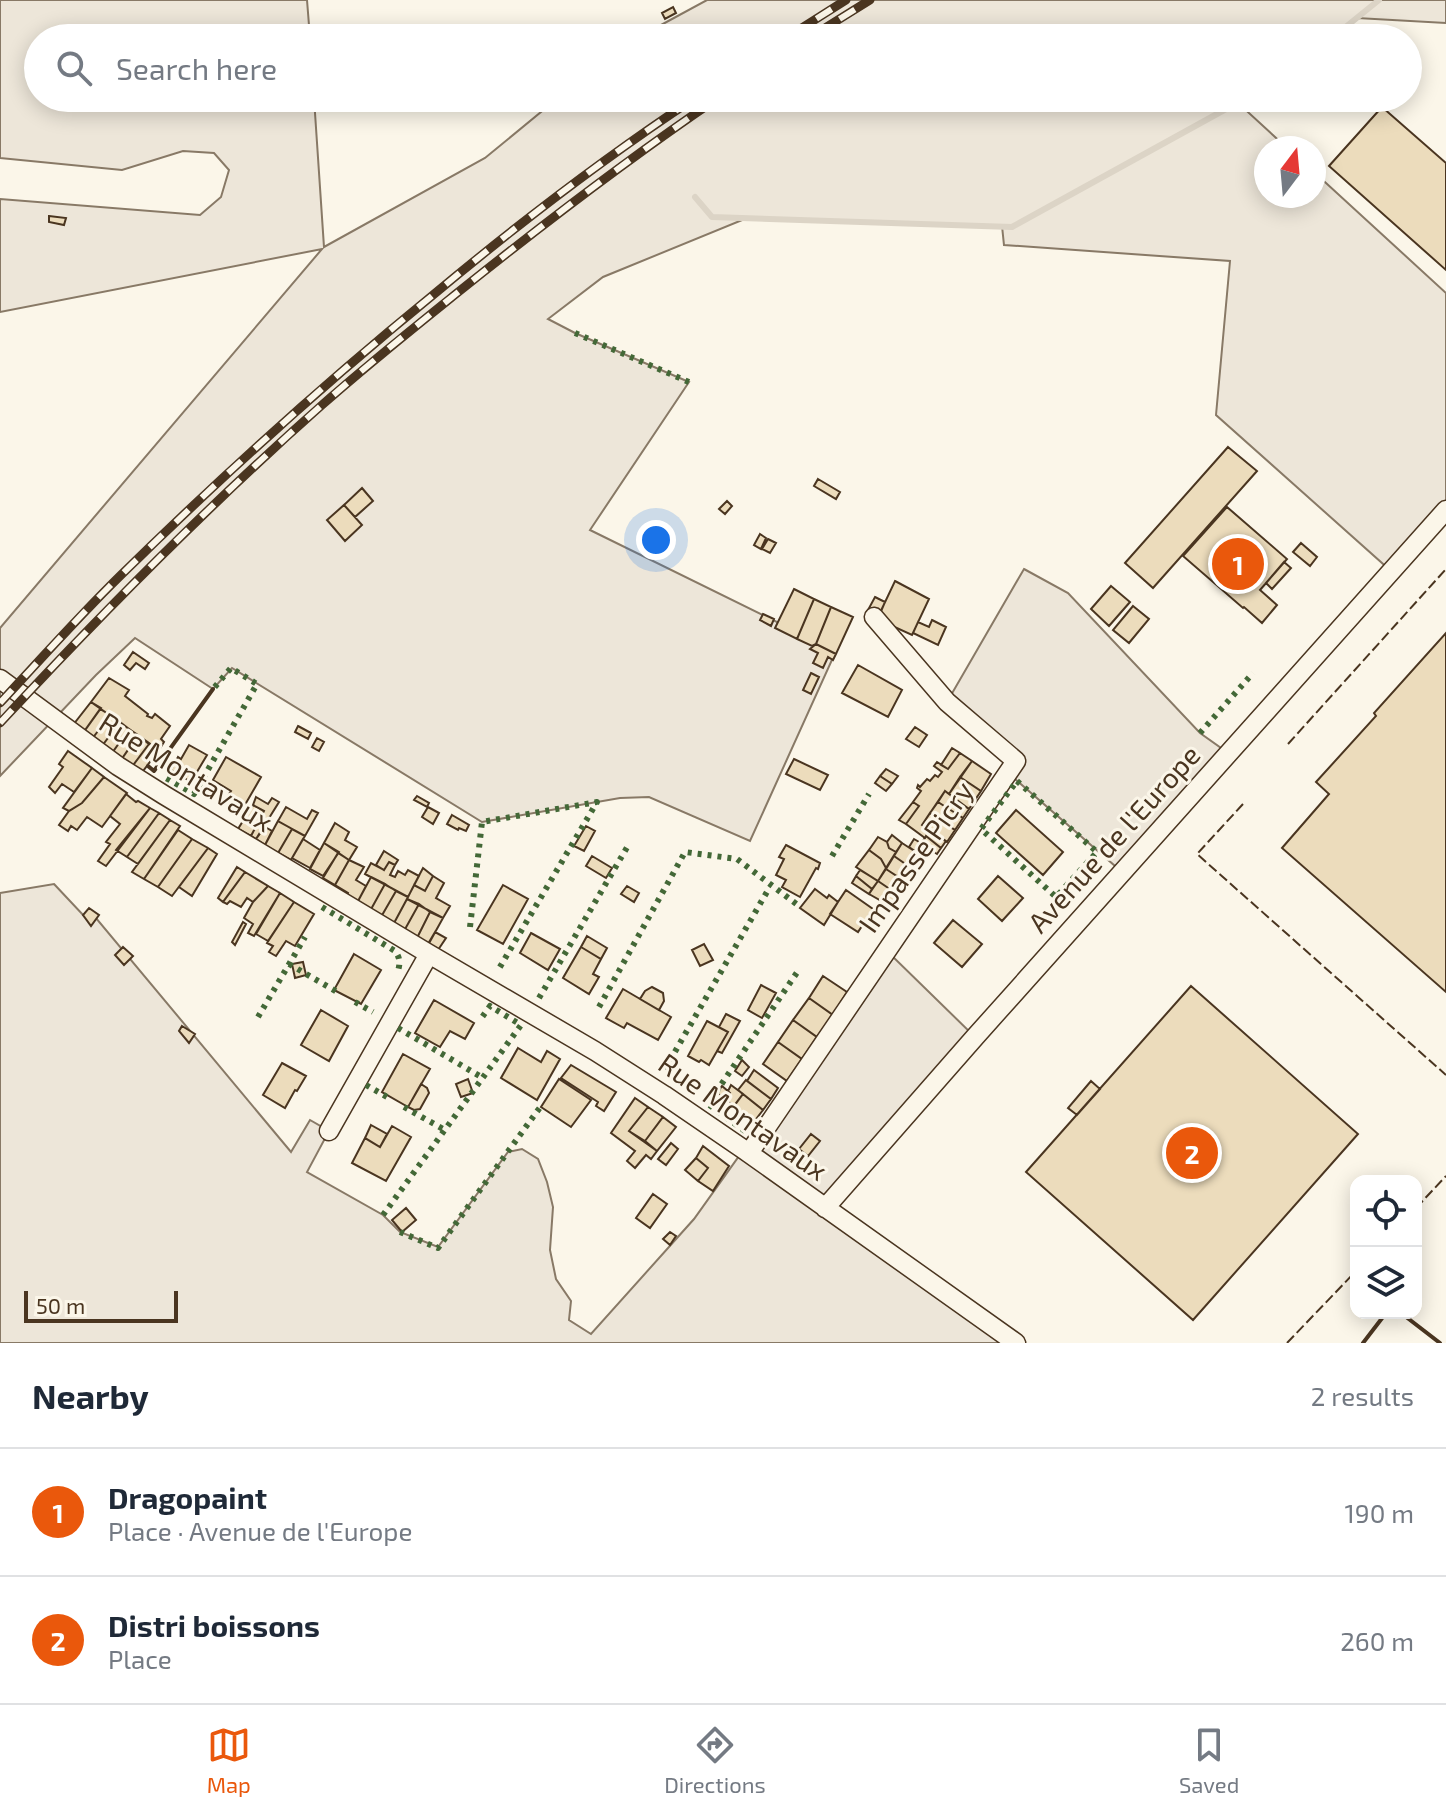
<!DOCTYPE html>
<meta charset="utf-8">
<style>
body{margin:0;font-family:"Exo 2",sans-serif;background:#f6f6f7;color:#1f2937}
.controls{position:absolute;right:24px;bottom:24px;display:grid;overflow:hidden;border-radius:16px;box-shadow:0 4px 20px #0003}
.controls button{width:72px;height:72px;display:grid;place-items:center;padding:0;border:0;border-bottom:2px solid #e0e1e3;background:#fff;color:#1f2937;font:40px sans-serif}
.compass{position:absolute;left:1254px;top:136px;width:72px;height:72px;border-radius:50%;background:#fff;box-shadow:0 4px 20px #0003;rotate:16deg}
.scale{position:absolute;left:24px;bottom:20px;width:154px;box-sizing:border-box;padding-left:8px;border:4px solid #4a3520;border-top:0;font-size:22px;line-height:28px;white-space:nowrap;color:#4a3520;-webkit-text-stroke:6px #fbf6e9;paint-order:stroke}
.you{position:absolute;left:656px;top:540px;width:28px;height:28px;margin:-20px;border:6px solid #fff;border-radius:50%;background:#1a73e8;box-shadow:0 0 0 12px #1a73e833}
.badge{display:grid;place-items:center;width:52px;height:52px;border-radius:50%;background:#ea580c;color:#fff;font-size:26px;font-weight:700}
.pin{position:absolute;translate:-50% -50%;border:4px solid #fff;box-shadow:0 2px 8px #0006}
.list{margin:0;padding:0;list-style:none}
h2{display:flex;justify-content:space-between;align-items:center;height:104px;margin:0;padding:0 32px;font-size:34px}
h2 small{font-size:26px;font-weight:400;color:#747a83}
.list li{display:grid;grid-template-columns:52px 1fr auto;gap:24px;align-items:center;box-sizing:border-box;height:128px;padding:0 32px;border-top:2px solid #e0e1e3}
.list b{display:block;font-size:30px;white-space:nowrap}
.list p{margin:0;font-size:26px;white-space:nowrap;color:#747a83}
.list em{font-size:26px;font-style:normal;color:#747a83}
.icon{flex:none;width:44px;height:44px;fill:none;stroke:currentColor;stroke-width:2;stroke-linecap:round;stroke-linejoin:round}
.map{position:relative;flex:none;width:1446px;height:1343px;overflow:hidden}
.search{position:absolute;background:#fff;box-shadow:0 4px 20px #0003;left:24px;right:24px;top:24px;height:88px;display:flex;align-items:center;gap:20px;box-sizing:border-box;padding:0 28px;border-radius:44px;color:#747a83;font-size:30px}
.sheet{height:360px;background:#fff}
nav{display:flex;justify-content:space-around;align-items:center;box-sizing:border-box;height:112px;border-top:2px solid #e0e1e3;background:#fff;font-size:22px;color:#747a83}
nav a{display:grid;justify-items:center;gap:4px}
nav .on{color:#ea580c}
.map>svg:first-child{display:block}
.green{fill:#ede6d9;stroke:#887966;stroke-width:2}
.lines{fill:none;stroke-linecap:round;stroke-linejoin:round}
.stream{stroke:#dcd4c6;stroke-width:6}
.building{fill:#ecdcbc;stroke:#4a3520;stroke-width:2}
.street-casing{stroke:#4a3520;stroke-width:21}
.street{stroke:#fbf6e9;stroke-width:18}
.rail-casing{stroke:#4a3520;stroke-width:9}
.rail{stroke:#fbf6e9;stroke-width:6;stroke-dasharray:18;stroke-linecap:butt}
.hedge{stroke:#436837;stroke-width:6;stroke-dasharray:4 6;stroke-linecap:butt}
.fence{stroke:#4a3520;stroke-width:2;stroke-dasharray:10 4;stroke-linecap:butt}
.wall{stroke:#4a3520;stroke-width:4}
.labels{text-anchor:middle;stroke-width:6;stroke-linejoin:round;paint-order:stroke}
.street-label{font-size:28px;fill:#4a3520;stroke:#fbf6e9}
</style>
<div class="map">
<svg width="1446" height="1343" viewBox="0 0 1446 1343">
<rect width="100%" height="100%" fill="#fbf6e9"/>
<!-- green -->
<path class="green" d="M0,0h307l3,38h-272v60h276l10,149 161,-89 73,-60h688l-8,5 49,45h-21v48h48v-24l132,121v217l-55,61 -175,-156 14,-154 -226,-16 -2,-19 -255,-8 -144,59 -55,42 27,14 114,49 -99,148 246,121 -86,190 -101,-44 -29,1 -138,24 -250,-154 -19,21 -78,-51 -39,37 -96,101v-148l322,-379 -322,63v-113l200,16 21,-18 8,-27 -15,-17 -31,-2 -61,19 -122,-12z
M707,0h739v23l-89,-5 -25,20h-695z
M1024,569l44,24 132,140 28,20 -106,119 -114,-99 7,-12 -68,-59z
M54,884l30,32 7,-4 200,240 19,-32 19,11 -22,41 76,43 17,17 38,15 70,-95 14,-3 16,10 9,23 6,25 -3,43 6,29 15,22 -2,19 22,14 103,-115 192,-269 89,87 -150,171 191,135h-1016v-450z"/>
<g class="lines">
<!-- stream -->
<path class="stream" d="M1332,38l47,-38
M695,197l17,20 300,10 234,-129"/>
</g>
<!-- building -->
<path class="building" d="M673,7l3,6 -11,6 -3,-6z
M1382,107l64,56v107l-117,-104z
M49,216l17,2 -2,7 -15,-3z
M1228,447l29,24 -104,117 -28,-25z
M818,479l22,13 -4,7 -22,-13z
M362,488l11,13 -18,16 -11,-12z
M727,501l5,5 -7,8 -6,-5z
M344,505l18,20 -17,16 -18,-21z
M1227,507l60,52 -27,31 17,15 -15,18 -18,-16 -1,1 -60,-52z
M760,534l6,4 -5,11 -7,-4z
M768,539l8,4 -6,10 -8,-4z
M1301,543l16,14 -7,9 -17,-14z
M1284,562l7,6 -19,21 -6,-6z
M895,581l34,18 -17,36 -35,-16z
M1111,586l19,16 -21,24 -18,-17z
M794,589l20,10 -17,40 -22,-11z
M875,597l10,5 -6,14 -11,-6z
M814,599l17,8 -15,37 -4,2 -15,-7z
M1133,606l16,13 -20,24 -16,-13z
M831,607l22,10 -17,37 -20,-10z
M763,614l11,5 -3,7 -11,-6z
M932,620l14,7 -8,18 -25,-12 5,-11 11,5z
M1446,633v359l-164,-144 47,-54 -13,-12 60,-66 -2,-3z
M816,644l20,10 -3,6 -5,-3 -5,11 -10,-5 5,-10 -8,-4z
M133,652l16,11 -4,6 -9,-6 -6,7 -6,-5z
M858,665l44,25 -14,27 -46,-24z
M811,673l8,4 -8,17 -8,-4z
M109,678l20,12 -4,6 23,18 -1,2 5,2 3,-4 15,12 -9,13 3,3 -5,8 -68,-48z
M91,702l10,6 -18,25 -10,-8z
M100,709l10,6 -18,24 -9,-6z
M110,715l10,7 -18,24 -10,-7z
M120,722l9,7 -17,24 -10,-7z
M298,726l13,7 -3,6 -13,-7z
M915,727l12,8 -8,12 -13,-8z
M129,729l9,6 -17,25 -9,-7z
M138,736l11,8 -18,24 -10,-8z
M317,738l7,4 -5,9 -7,-4z
M149,744l10,6 -19,25 -9,-7z
M189,745l18,10 -16,27 -20,-12 7,-13 3,2z
M952,748l8,5 -12,16 -7,-4z
M68,751l24,17 -18,24 -12,-8 -7,9 -6,-6 14,-20 -4,-3z
M960,753l12,8 -23,33 -4,-3 -23,34 24,16 -5,7 -15,-12 -1,2 -19,-14 13,-18 -6,-4 8,-11 -4,-3 1,-3 2,2 7,-8 3,2 5,-6 3,2 4,-5 -8,-6 3,-4 11,7z
M226,757l35,20 -19,33 -17,-10 6,-9 -18,-11z
M794,759l34,16 -8,15 -34,-16z
M972,761l19,13 -10,17 -21,-14z
M92,768l12,9 -22,26 -13,8 -6,-3z
M886,769l12,7 -6,8 -12,-8z
M880,776l12,8 -6,7 -11,-8z
M104,777l23,16 -25,34 -15,-10 -10,13 -6,-4 -3,5 -9,-6 10,-14 13,-8z
M960,777l21,14 -12,18 -20,-15z
M945,791l24,18 -6,9 -25,-16z
M126,794l10,8 2,-1 12,7 -44,58 -8,-5 12,-17 -4,-2 14,-18 -10,-8z
M417,796l12,7 -2,4 -13,-7z
M256,797l12,7 4,-6 7,4 -23,37 -5,-3 13,-25 -11,-6z
M913,802l6,4 -13,18 -7,-4z
M938,802l25,16 -8,12 -25,-17z
M253,805l11,6 -13,25 -13,-7z
M286,807l21,12 5,-9 6,3 -13,23 -27,-15z
M428,807l11,6 -6,11 -11,-7z
M150,808l9,5 -32,44 -11,-7z
M1016,810l47,42 -20,23 -47,-42z
M159,813l11,7 -32,44 -11,-7z
M930,813l25,17 -8,12 -25,-17z
M452,815l17,10 -3,6 -7,-3 -1,2 -11,-6z
M170,820l10,6 -36,53 -12,-7z
M278,821l14,8 -14,24 -13,-8z
M335,823l14,9 -4,8 12,7 -8,13 -25,-17z
M586,826l9,5 -11,20 -10,-5z
M265,827l7,4 -7,14 -9,-6z
M292,829l13,7 -14,24 -13,-7z
M178,830l14,9 -34,48 -14,-8z
M892,835l10,8 -6,9 -7,-4 -2,-6z
M926,836l15,12 -4,6 -16,-10z
M878,837l9,5 2,6 7,4 -10,16 -5,-9 -12,-9z
M192,839l16,9 -36,48 -14,-9z
M303,839l17,11 -10,18 -18,-10z
M914,839l17,10 -6,9 -16,-11z
M324,843l15,9 -16,24 -13,-7z
M902,843l23,15 -8,14 -23,-16z
M786,845l34,18 -2,6 -2,-1 -16,29 -18,-10 4,-7 -10,-5 8,-16 -5,-2z
M208,848l9,6 -25,42 -13,-9z
M869,850l12,9 5,9 -8,13 -22,-14z
M384,851l14,9 -3,5 -6,-3 -5,8 -8,-5z
M338,853l11,7 -14,25 -12,-7z
M592,856l20,12 -6,10 -20,-12z
M894,856l23,16 -8,12 -23,-15z
M349,860l15,7 -8,13 10,6 -9,17 -10,-7 1,-3 -13,-8z
M389,862l6,3 -5,10 5,2 3,-6 7,4 3,-5 11,6 -11,21 -43,-23 6,-11 13,7z
M237,867l8,5 -22,30 -5,-4z
M423,868l10,8 -8,15 -11,-6z
M886,869l23,15 -9,12 -22,-15z
M860,870l18,11 -6,8 -16,-13z
M245,872l23,14 -15,16 -6,-4 -6,9 -11,-6 -3,3 -4,-2z
M433,876l11,7 -8,15 14,8 -7,12 -36,-19 7,-14 11,6z
M856,876l16,13 -3,5 -17,-11z
M998,876l25,22 -21,23 -24,-22z
M371,877l14,7 -15,27 -13,-8z
M878,881l22,15 -6,12 -25,-14z
M385,884l11,7 -15,26 -11,-6z
M503,885l25,14 -25,45 -26,-14z
M268,886l12,7 -26,43 -6,-3 5,-9 -9,-6 9,-16z
M627,886l12,7 -5,9 -13,-8z
M815,889l12,9 2,-3 9,7 -14,23 -24,-17z
M846,890l27,19 -15,23 -28,-18z
M396,891l12,6 -15,28 -12,-8z
M280,893l14,9 -26,39 -12,-7z
M407,899l12,5 -15,27 -11,-6z
M294,902l20,12 -19,32 -9,-5 -10,15 -7,-4 4,-6 -6,-3z
M419,904l11,8 -13,26 -13,-7z
M89,908l10,7 -8,11 -8,-11z
M430,912l13,6 -15,27 -11,-7z
M953,920l29,24 -20,23 -28,-24z
M243,922l3,2 -11,21 -3,-3z
M435,932l11,6 -8,12 -10,-6z
M531,933l29,16 -12,21 -28,-17z
M587,936l20,12 -6,11 -20,-12z
M704,944l9,16 -13,6 -8,-16z
M123,947l10,9 -9,9 -9,-10z
M581,947l20,12 -8,15 6,3 -10,17 -26,-16z
M354,954l27,16 -20,34 -27,-14z
M303,962l3,13 -11,3 -3,-14z
M823,976l24,16 -14,23 -24,-17z
M761,985l15,8 -14,25 -14,-8z
M1191,986l167,148 -165,186 -167,-148z
M652,987l11,6 1,8 -5,9 -19,-11 5,-8z
M623,989l48,28 -13,23 -31,-17 -3,5 -18,-10z
M809,998l24,17 -16,22 -24,-17z
M434,1000l40,23 -9,16 -15,-8 -10,16 -25,-14z
M321,1010l27,16 -19,35 -28,-16z
M726,1014l14,7 -18,32 -5,-2 11,-19 -9,-5z
M793,1020l24,17 -15,22 -24,-17z
M707,1021l21,11 -19,33 -8,-5 -2,2 -11,-6z
M182,1026l13,8 -6,9 -10,-12z
M778,1042l24,17 -15,22 -24,-17z
M518,1048l23,14 6,-11 13,8 -23,41 -36,-22z
M403,1054l27,15 -22,38 -26,-15z
M742,1060l7,7 -7,9 -7,-5z
M282,1063l24,13 -9,15 -2,-1 -10,18 -22,-13z
M571,1065l45,27 -12,19 -8,-5 2,-4 -37,-24z
M754,1070l24,18 -7,11 -24,-18z
M468,1079l5,14 -12,4 -5,-13z
M559,1079l32,21 -20,27 -30,-20z
M746,1080l25,19 -8,11 -25,-20z
M1091,1081l9,8 -23,26 -9,-7z
M421,1084l6,4 2,5 -9,16 -6,1 -6,-3z
M731,1085l12,9 -9,12 -8,-6 4,-7 -2,-2z
M722,1086l7,6 -4,7 -8,-6z
M743,1094l20,16 -10,13 -20,-16z
M635,1098l13,9 -19,24 28,20 -6,8 -5,-4 -11,13 -8,-7 8,-10 -24,-18z
M648,1107l15,10 -18,24 -16,-10z
M663,1117l13,10 -19,24 -12,-10z
M371,1125l16,9 -7,13 -15,-9z
M392,1126l19,11 -25,44 -34,-18 13,-25 15,9z
M811,1134l9,7 -12,15 -9,-7z
M671,1143l7,6 -12,16 -8,-6z
M703,1146l26,20 -16,25 -15,-10 10,-13 -12,-10z
M696,1158l12,10 -10,13 -13,-11z
M653,1194l14,10 -17,24 -14,-10z
M406,1208l10,12 -14,12 -10,-12z
M670,1232l6,4 -6,9 -7,-6z"/>
<g class="lines">
<defs>
<path id="street" d="M0,679l118,87 46,29 265,159 166,97 69,44 79,54 273,194
M329,1131l100,-177
M749,1153l267,-392 -69,-59 -73,-85
M825,1208l150,-171 471,-527"/>
</defs>
<!-- street casing -->
<use href="#street" class="street-casing"/>
<!-- street -->
<use href="#street" class="street"/>
<defs>
<path id="rail" d="M786,38l60,-38
M809,38l61,-38
M0,703c40,-43 79,-87 121,-128 100,-98 204,-192 312,-280 84,-70 171,-137 262,-197
M0,723c103,-111 209,-218 322,-318 44,-39 89,-75 135,-112 85,-68 171,-134 261,-195"/>
</defs>
<!-- rail casing -->
<use href="#rail" class="rail-casing"/>
<!-- rail -->
<use href="#rail" class="rail"/>
<!-- hedge -->
<path class="hedge" d="M575,333l114,49
M1200,733l53,-60
M171,770l-5,8 28,16 63,-110 -26,-16 -18,21
M1017,781l80,71 -41,45 -75,-68z
M832,856l37,-62
M322,907l73,44c6,8 5,14 2,23
M470,927l12,-105 115,-20 -100,170
M289,964l50,29
M539,998l90,-154
M355,1002l18,10
M599,1007l86,-155 52,7 62,47
M258,1017l47,-80
M398,1028l85,50
M665,1069l103,-179
M366,1085l21,12
M404,1107l41,23
M745,1131l-37,-27 90,-133
M383,1215l138,-190 -31,-19 -10,14
M400,1232l38,16 103,-142"/>
<!-- fence -->
<path class="fence" d="M1288,744l158,-175
M1243,804l-46,50 249,221
M1416,1208l30,-32
M1287,1343l69,-72"/>
<!-- wall -->
<path class="wall" d="M148,766l6,5 59,-82
M1401,1313l39,30
M1363,1343l23,-30"/>
</g>
<g class="labels">
<!-- street labels -->
<g class="street-label">
<text transform="translate(186 772) rotate(32)" y="10">Rue Montavaux</text>
<text transform="translate(1114 839) rotate(-48)" y="10">Avenue de l'Europe</text>
<text transform="translate(916 857) rotate(-55)" y="10">Impasse Picry</text>
<text transform="translate(743 1117) rotate(35)" y="10">Rue Montavaux</text>
</g>
</g>
</svg>
<div class="controls">
<button><svg class="icon" aria-label="locate" viewBox="0 0 24 24"><circle cx="12" cy="12" r="6"/><path d="M12 2v4M12 18v4M2 12h4M18 12h4"/></svg></button>
<button><svg class="icon" aria-label="layers" viewBox="0 0 24 24"><path d="M12 4l9 5-9 5-9-5zM3 14l9 5 9-5"/></svg></button>
</div>
<svg class="compass" viewBox="-18 -18 36 36"><path d="M0-13l5 13h-10z" fill="#e53935"/><path d="M0 13l5-13h-10z" fill="#747a83"/></svg>
<div class="scale">50 m</div>
<div class="you"></div>
<div class="pin badge" style="left:1238px;top:564px">1</div>
<div class="pin badge" style="left:1192px;top:1153px">2</div>
<div class="search"><svg class="icon" aria-label="search" viewBox="0 0 24 24"><circle cx="10" cy="10" r="6"/><path d="M15 15l6 6"/></svg>Search here</div>
</div>
<section class="sheet">
<h2>Nearby<small>2 results</small></h2>
<ul class="list">
<li><span class="badge">1</span><div><b>Dragopaint</b><p>Place · Avenue de l'Europe</p></div><em>190 m</em></li>
<li><span class="badge">2</span><div><b>Distri boissons</b><p>Place</p></div><em>260 m</em></li>
</ul>
</section>
<nav>
<a class="on"><svg class="icon" aria-label="map" viewBox="0 0 24 24"><path d="M3 6l6-2 6 2 6-2v14l-6 2-6-2-6 2zM9 4v14M15 6v14"/></svg>Map</a>
<a><svg class="icon" aria-label="directions" viewBox="0 0 24 24"><path d="M12 3l9 9-9 9-9-9zM9 14v-3h6M13 9l2 2-2 2"/></svg>Directions</a>
<a><svg class="icon" aria-label="saved" viewBox="0 0 24 24"><path d="M7 4h10v16l-5-4-5 4z"/></svg>Saved</a>
</nav>
